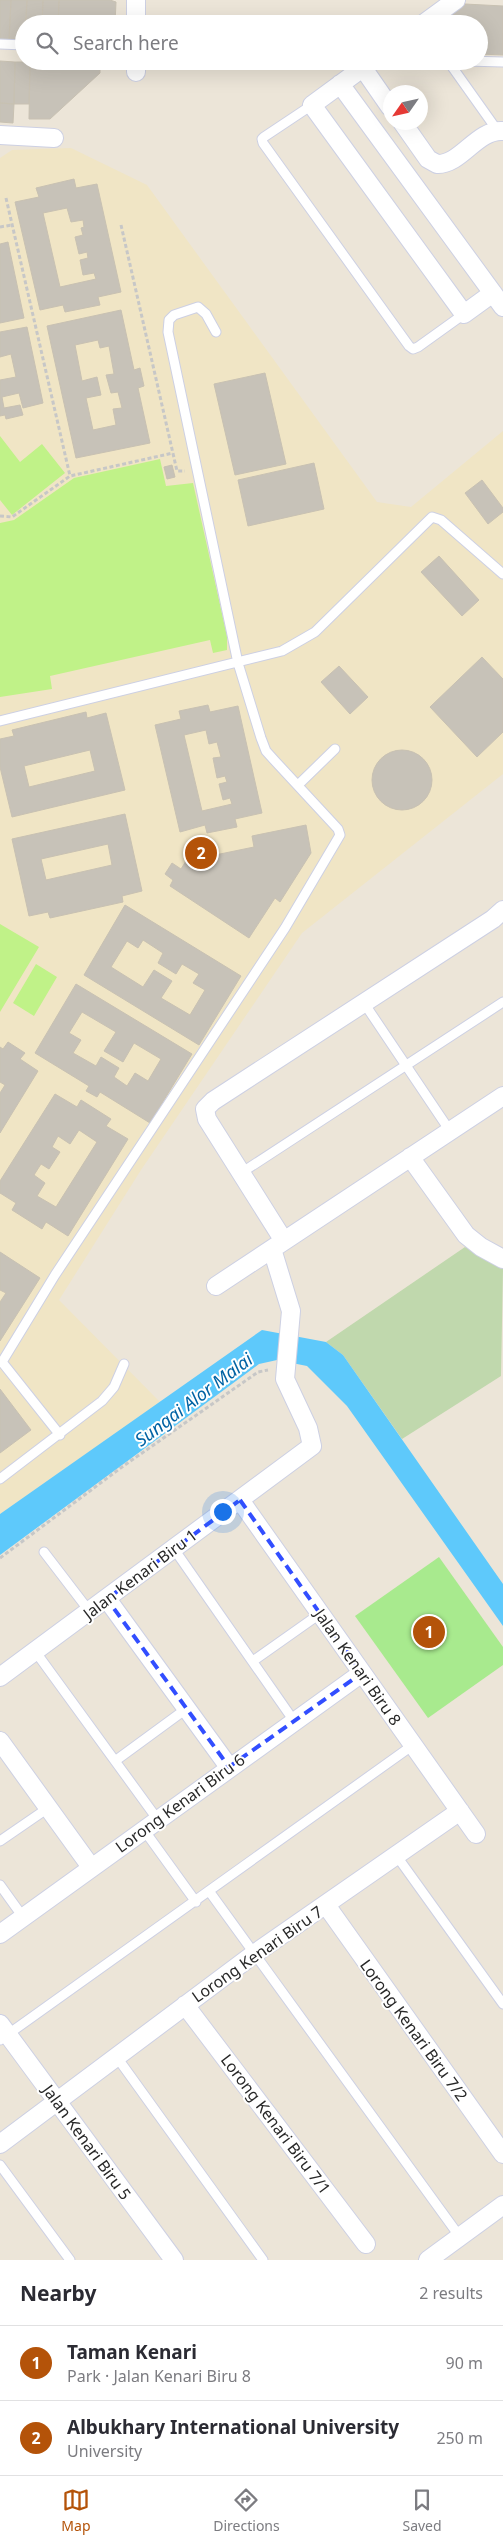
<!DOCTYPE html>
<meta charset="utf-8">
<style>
body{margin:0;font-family:"Noto Sans",sans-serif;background:#f2f2f3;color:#2b2b33}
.compass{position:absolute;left:383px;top:85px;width:45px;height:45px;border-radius:50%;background:#fff;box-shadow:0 5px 20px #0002;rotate:236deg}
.you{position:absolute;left:222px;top:1511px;width:18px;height:18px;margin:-12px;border:4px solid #fff;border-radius:50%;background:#1a73e8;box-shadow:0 0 0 8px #1a73e833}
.badge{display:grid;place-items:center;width:32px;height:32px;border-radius:50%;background:#b45309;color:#fff;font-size:16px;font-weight:700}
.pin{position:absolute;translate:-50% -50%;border:2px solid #fff;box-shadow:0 1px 5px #0006}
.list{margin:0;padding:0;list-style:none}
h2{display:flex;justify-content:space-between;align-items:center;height:65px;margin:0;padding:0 20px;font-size:21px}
h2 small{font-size:16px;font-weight:400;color:#7c7c81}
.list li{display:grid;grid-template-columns:32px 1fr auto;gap:15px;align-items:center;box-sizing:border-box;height:75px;padding:0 20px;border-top:1px solid #e1e1e2}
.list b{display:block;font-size:19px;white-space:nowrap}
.list p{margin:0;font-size:16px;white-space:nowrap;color:#7c7c81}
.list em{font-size:16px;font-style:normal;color:#7c7c81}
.icon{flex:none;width:28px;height:28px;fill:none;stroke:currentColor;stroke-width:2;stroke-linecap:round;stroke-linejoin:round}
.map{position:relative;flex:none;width:503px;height:2260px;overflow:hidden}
.search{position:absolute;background:#fff;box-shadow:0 5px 20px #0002;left:15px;right:15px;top:15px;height:55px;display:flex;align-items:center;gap:12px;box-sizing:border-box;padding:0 18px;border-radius:28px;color:#7c7c81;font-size:19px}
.sheet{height:215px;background:#fff}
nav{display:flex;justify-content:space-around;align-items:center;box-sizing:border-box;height:70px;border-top:1px solid #e1e1e2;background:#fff;font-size:14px;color:#7c7c81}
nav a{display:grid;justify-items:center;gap:2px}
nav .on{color:#b45309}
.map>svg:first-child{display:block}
.education{fill:#f0e5c5}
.green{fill:#a8ea8e}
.cemetery{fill:#c0d8ad}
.pitch{fill:#c0f288}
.water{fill:#5ec9fb}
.building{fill:#c7c2b8;stroke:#c8c1b2;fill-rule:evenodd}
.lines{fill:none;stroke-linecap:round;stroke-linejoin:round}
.service-casing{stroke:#cdd0e3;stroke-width:11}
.minor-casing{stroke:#cdd0e3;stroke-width:20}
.path{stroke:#c7c7c7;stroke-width:3;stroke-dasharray:4 2.5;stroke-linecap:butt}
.service{stroke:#fff;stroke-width:9}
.minor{stroke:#fff;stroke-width:18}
.marked{fill:none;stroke:#324eff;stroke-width:4;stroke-dasharray:10 6;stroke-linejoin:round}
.labels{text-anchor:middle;stroke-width:4;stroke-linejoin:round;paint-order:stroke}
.street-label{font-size:16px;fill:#282828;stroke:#fff}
.water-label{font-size:18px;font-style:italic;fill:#0063a4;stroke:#fff}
</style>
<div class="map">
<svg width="503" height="2260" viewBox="0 0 503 2260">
<rect width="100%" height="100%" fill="#ece5d8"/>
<!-- education -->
<path class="education" d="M71,148l76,37 230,317 34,5 92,-76v343l-201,159 -161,237 -82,130 101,102 -160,112v-1356l12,-8z"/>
<!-- green -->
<path class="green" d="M439,1557l64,90v18l-75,53 -73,-102z"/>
<!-- cemetery -->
<path class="cemetery" d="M465,1247l38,22 -2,107 -99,63 -59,-84 -17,-13z"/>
<!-- pitch -->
<path class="pitch" d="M0,436l20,26 22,-18 23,29 -53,42 -12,-15z
M160,459l6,27 27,-3 34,153v14l-14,3 -3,-13 -160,36 2,13 -52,8v-174l14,-3 60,-42z
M0,924l39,23 -39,65z
M36,964l21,13 -23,39 -21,-13z"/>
<!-- water -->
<path class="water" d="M262,1330l64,12 17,13 160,229v42l-156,-220 -40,-40 -30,-6 -18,4 -259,191v-41z"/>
<!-- building -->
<path class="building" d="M0,0h11l-2,40h-9z
M11,0h16l-3,41 -15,-1z
M27,0h16l-1,24h-16z
M43,0h16l-1,24h-16z
M59,0h51l6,2 -1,22h-57z
M465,4l38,2v49l-24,-1v-30h-39z
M0,61l15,1 -1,42 -14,-1z
M15,62h15l-1,42h-15z
M30,62l70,2v9l-50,46h-21z
M0,103l14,1 -1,19 -13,-1z
M74,179l2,9 21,-4 24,108 -23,5 2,8 -35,7 -2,-7 -23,5 -25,-108 24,-5 -3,-9zM67,208l4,14 12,-2 1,7 -3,1 2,7 -8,2 4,17 8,-2 1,6 -8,2 3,15 11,-2 2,6 -36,8 -17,-74z
M8,242l16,76 -24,5v-79z
M121,310l13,60 6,-2 4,18 -6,2 12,55 -74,15 -29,-132zM98,340l2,8 9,-2 5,28 -8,1 5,18 7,-1 4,16 -9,1 3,16 -23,5 -7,-32 15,-3 -4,-18 -15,4 -7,-36z
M27,327l16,76 -20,5 -4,-15 -17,4 2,11 16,-3 3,10 -17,4 -1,-4 -5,1v-36l16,-3 -5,-23 -11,3v-25z
M265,373l21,91 -51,11 -21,-91z
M314,463l10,46 -76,17 -10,-46z
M172,465l3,12 -8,2 -3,-12z
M482,480l21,28v4l-15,12 -23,-31z
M439,556l40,44 -17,16 -41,-44z
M482,657l21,22v53l-26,25 -47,-50z
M339,666l29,31 -18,17 -29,-32z
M208,705l2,7 28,-6 24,107 -27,6 2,8 -30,6 -2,-8 -25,7 -25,-107 26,-6 -2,-8zM206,730l3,14 8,-2 4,15 -8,1 4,20 8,-2 2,6 -8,2 4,16 7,-2 2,6 -30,7 -18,-76z
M86,712l1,6 19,-5 19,77 -113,27 -12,-50v-28l14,-3 -2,-6zM90,750l5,21 -66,16 -5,-21z
M372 780a30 30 0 1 1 60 0a30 30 0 1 1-60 0Z
M125,814l17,77 -20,5 1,6 -73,16 -2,-6 -19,4 -17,-77zM108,844l4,21 -66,15 -5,-21z
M306,825l5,28 -31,49 -5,-4 -26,40 -79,-52 3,-6 -8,-6 7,-11 9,6 5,-8 68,-14 -2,-11z
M125,905l116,71 -42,69 -115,-70zM143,940l20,13 -5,10 18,11 6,-10 17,10 -6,9 12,7 -15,25 -29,-17 11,-17 -18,-11 -11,17 -32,-20 16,-26 11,7z
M76,984l116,70 -42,69 -50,-31 -3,5 -11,-6 3,-5 -54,-33zM82,1012l34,20 -12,19 19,11 11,-19 27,16 -13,22 -13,-8 -8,13 -13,-9 5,-9 -18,-11 -5,9 -23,-13 8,-13 -12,-7z
M8,1042l17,11 -5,6 18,12 -38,62v-40l5,-8 -5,-3v-35l3,2z
M55,1094l22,13 4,-7 30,19 -5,7 22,13 -60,97 -22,-14 -4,7 -30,-19 4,-7 -16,-10v-12zM79,1130l18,12 -41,65 -19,-11 8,-13 -11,-8 7,-11 8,5 11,-17 -8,-5 6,-11 12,8z
M0,1252l40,26 -40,63v-39l6,-9 -6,-3z
M0,1389l31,41 -31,23z"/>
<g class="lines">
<defs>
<path id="service" d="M0,44l24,1
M448,61l49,69
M466,61l37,1
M312,105l-48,32 -2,2 1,4 146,203 4,3 5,-2 46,-33
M0,721l282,-70 33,-19 117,-115 9,3 62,54
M298,785l37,-36
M364,1003l86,128
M241,1173l262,-171
M60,1435l-58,-73 53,-87 230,-347 55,-93 -2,-6 -63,-68 -9,-10 -5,-13 -23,-75 -70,-331 1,-12 5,-5 24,-8 8,7 10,18
M0,1479l102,-78 12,-14 10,-23
M174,1549l120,172
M44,1552l46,60
M35,1651l123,169
M253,1661l68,-48
M115,1761l71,-52
M144,1830l52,72
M0,1841l48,-33
M396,1855l107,149
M0,1885l23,32
M209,1891l251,346
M0,2040l413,-295
M116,2056l147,204
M0,2165l70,95"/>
<path id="minor" d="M136,0v24
M423,24l33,-24
M136,61v11
M372,61l-60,44 152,209 29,-21
M363,68l27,39
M340,84l163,223
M402,122l26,37 9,5c24,1 40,-35 66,-33
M0,135l54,3
M410,1157l56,78 15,12 22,12
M284,1241l-77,-122 -2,-10 8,-8 280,-182 10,-9
M216,1286l287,-190
M240,1500l236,334
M107,1599l122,168
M0,1677l312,-231 -4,-18 -23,-49 6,-68 -19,-62
M0,1741l91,126
M326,1905l177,249
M0,1934l362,-261
M185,2005l181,239
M0,2024l174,236
M0,2144l254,-190 206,-143
M428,2260l75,-55"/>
</defs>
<!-- service casing -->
<use href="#service" class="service-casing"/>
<!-- minor casing -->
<use href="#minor" class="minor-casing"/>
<!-- path -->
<path class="path" d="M6,198l64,278
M121,225l56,246h8
M0,227l12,-2
M0,516l12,1 58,-41 103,-23
M0,1558l122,-91 136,-95 10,-2"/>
<!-- service -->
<use href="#service" class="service"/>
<!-- minor -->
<use href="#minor" class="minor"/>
</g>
<!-- marked area -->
<path class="marked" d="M240,1500l122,173 -133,94 -122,-168z"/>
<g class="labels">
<!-- street labels -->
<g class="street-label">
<text transform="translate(140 1574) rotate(-37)" y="6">Jalan Kenari Biru 1</text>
<text transform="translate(358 1667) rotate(55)" y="6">Jalan Kenari Biru 8</text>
<text transform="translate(180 1803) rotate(-36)" y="6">Lorong Kenari Biru 6</text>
<text transform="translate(257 1954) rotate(-35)" y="6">Lorong Kenari Biru 7</text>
<text transform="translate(414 2030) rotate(54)" y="6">Lorong Kenari Biru 7/2</text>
<text transform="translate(276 2124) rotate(53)" y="6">Lorong Kenari Biru 7/1</text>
<text transform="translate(87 2142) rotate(54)" y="6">Jalan Kenari Biru 5</text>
</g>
<!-- water labels -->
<g class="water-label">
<text transform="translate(194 1400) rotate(-37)" y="6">Sungai Alor Malai</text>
</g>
</g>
</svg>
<svg class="compass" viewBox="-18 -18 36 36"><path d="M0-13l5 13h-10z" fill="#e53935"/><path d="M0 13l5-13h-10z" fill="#7c7c81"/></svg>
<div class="you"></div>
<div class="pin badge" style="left:429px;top:1632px">1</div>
<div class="pin badge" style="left:201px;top:853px">2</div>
<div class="search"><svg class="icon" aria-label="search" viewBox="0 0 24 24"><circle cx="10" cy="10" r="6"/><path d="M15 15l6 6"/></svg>Search here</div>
</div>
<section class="sheet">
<h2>Nearby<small>2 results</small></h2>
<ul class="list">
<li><span class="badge">1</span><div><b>Taman Kenari</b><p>Park · Jalan Kenari Biru 8</p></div><em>90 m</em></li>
<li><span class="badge">2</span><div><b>Albukhary International University</b><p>University</p></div><em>250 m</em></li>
</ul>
</section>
<nav>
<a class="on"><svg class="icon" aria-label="map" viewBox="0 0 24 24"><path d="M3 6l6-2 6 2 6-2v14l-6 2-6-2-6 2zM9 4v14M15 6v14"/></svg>Map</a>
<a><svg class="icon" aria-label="directions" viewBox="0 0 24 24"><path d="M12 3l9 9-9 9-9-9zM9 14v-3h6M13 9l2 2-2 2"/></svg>Directions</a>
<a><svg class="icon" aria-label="saved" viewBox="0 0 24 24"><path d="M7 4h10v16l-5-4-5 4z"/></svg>Saved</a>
</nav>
